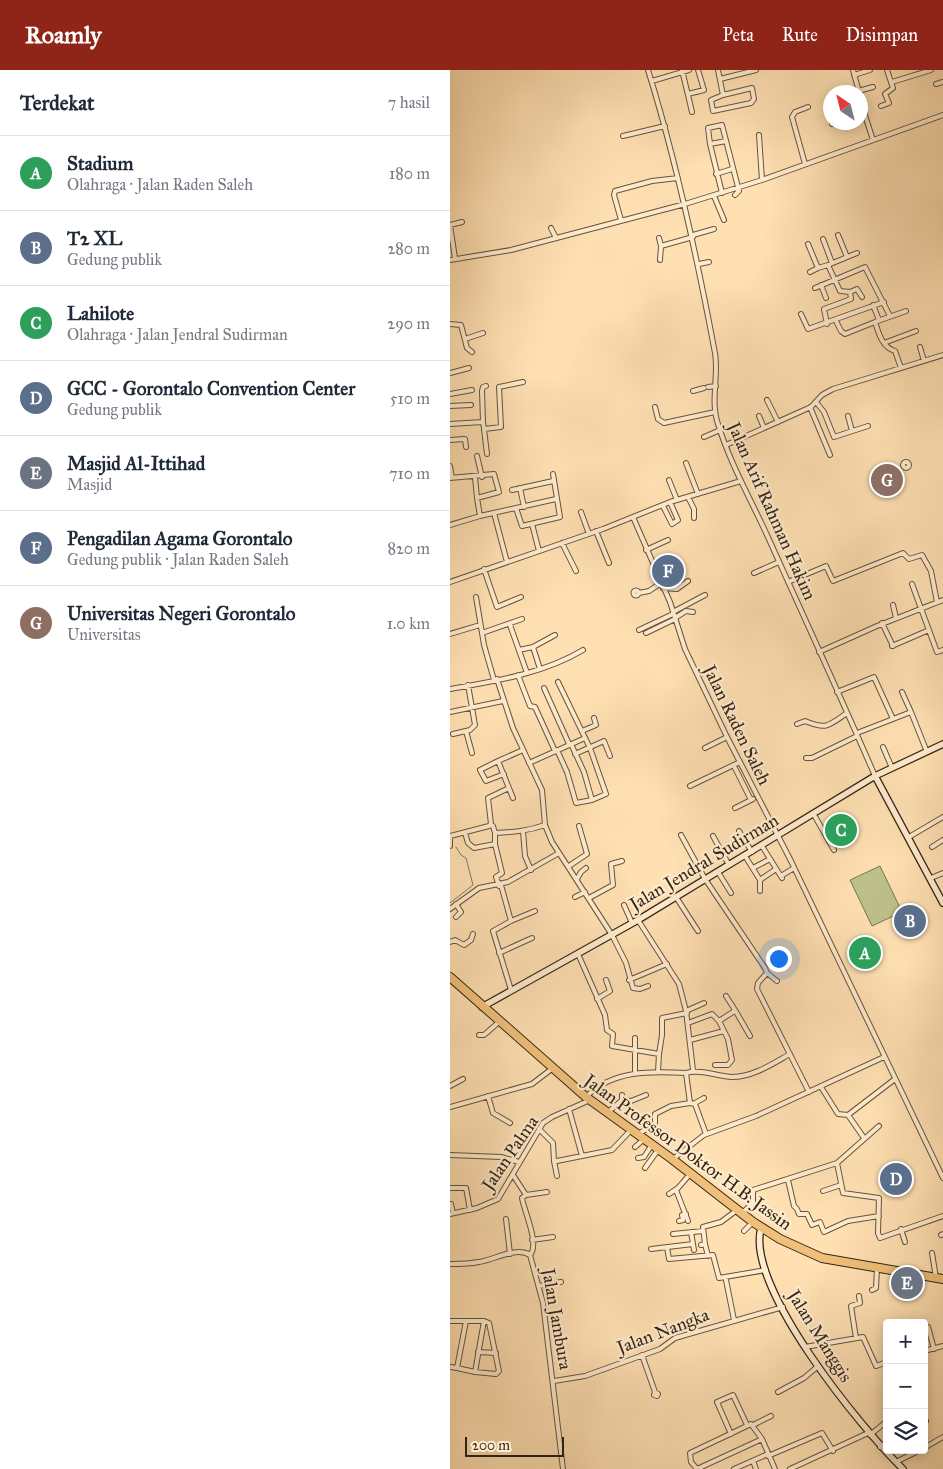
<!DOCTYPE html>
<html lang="id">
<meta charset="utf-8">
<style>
body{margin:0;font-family:"IM FELL Great Primer",serif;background:#f2f2f3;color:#1f2937}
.controls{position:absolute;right:15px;bottom:15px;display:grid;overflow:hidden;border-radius:5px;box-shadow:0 2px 12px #0003}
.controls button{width:45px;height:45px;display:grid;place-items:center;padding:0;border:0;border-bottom:1px solid #e0e1e3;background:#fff;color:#1f2937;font:25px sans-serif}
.compass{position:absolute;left:373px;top:15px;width:45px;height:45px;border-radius:50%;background:#fff;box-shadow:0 2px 12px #0003;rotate:325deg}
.scale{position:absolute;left:15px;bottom:12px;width:99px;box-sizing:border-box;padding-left:5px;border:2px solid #332513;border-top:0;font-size:14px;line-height:18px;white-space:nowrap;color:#332513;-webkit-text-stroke:4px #ffebce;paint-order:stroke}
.you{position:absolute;left:328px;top:888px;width:18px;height:18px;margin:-12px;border:4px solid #fff;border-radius:50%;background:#1a73e8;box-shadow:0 0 0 8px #1a73e833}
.badge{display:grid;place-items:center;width:32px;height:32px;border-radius:50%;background:#8f2418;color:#fff;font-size:16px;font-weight:700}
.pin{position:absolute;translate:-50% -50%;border:2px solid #fff;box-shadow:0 1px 5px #0006}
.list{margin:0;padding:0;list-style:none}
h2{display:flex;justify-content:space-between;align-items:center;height:65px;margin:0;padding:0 20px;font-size:21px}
h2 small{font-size:16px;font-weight:400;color:#747a83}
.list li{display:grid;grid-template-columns:32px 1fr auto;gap:15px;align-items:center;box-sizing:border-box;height:75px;padding:0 20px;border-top:1px solid #e0e1e3}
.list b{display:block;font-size:19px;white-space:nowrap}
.list p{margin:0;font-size:16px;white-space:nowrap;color:#747a83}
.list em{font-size:16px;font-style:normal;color:#747a83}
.icon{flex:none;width:28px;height:28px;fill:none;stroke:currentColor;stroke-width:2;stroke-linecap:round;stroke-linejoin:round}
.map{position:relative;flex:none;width:493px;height:1399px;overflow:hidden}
header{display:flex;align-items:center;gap:30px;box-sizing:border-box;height:70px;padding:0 25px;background:#8f2418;color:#fff}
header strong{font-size:24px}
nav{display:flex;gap:28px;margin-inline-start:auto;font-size:18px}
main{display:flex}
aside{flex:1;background:#fff}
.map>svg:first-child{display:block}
.green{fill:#bfc28d;stroke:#797450}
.water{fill:#a4bbb7;stroke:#777f75}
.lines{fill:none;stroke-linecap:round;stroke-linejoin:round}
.stream{stroke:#777f75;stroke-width:1}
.street-casing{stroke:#66543b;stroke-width:6}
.secondary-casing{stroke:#332513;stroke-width:8}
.highway-casing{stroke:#332513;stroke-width:10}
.street{stroke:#ffebce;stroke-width:4}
.secondary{stroke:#ffebce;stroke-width:5.5}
.highway{stroke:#f0c07a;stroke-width:8}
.labels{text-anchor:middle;stroke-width:4.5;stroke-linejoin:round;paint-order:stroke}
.street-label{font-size:18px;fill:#332513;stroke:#ffebce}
</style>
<header>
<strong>Roamly</strong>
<nav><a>Peta</a><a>Rute</a><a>Disimpan</a></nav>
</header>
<main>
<aside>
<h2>Terdekat<small>7 hasil</small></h2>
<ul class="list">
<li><span class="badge" style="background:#2e9e5b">A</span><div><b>Stadium</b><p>Olahraga · Jalan Raden Saleh</p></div><em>180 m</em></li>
<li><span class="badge" style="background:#5c6f8a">B</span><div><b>T2 XL</b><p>Gedung publik</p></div><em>280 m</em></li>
<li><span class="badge" style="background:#2e9e5b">C</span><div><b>Lahilote</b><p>Olahraga · Jalan Jendral Sudirman</p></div><em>290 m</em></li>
<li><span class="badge" style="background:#5c6f8a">D</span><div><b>GCC - Gorontalo Convention Center</b><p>Gedung publik</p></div><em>510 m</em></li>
<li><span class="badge" style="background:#6b7280">E</span><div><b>Masjid Al-Ittihad</b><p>Masjid</p></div><em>710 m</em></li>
<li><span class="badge" style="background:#5c6f8a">F</span><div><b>Pengadilan Agama Gorontalo</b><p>Gedung publik · Jalan Raden Saleh</p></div><em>820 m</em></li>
<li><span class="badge" style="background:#8d6e63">G</span><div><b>Universitas Negeri Gorontalo</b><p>Universitas</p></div><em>1.0 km</em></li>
</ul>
</aside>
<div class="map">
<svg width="493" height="1399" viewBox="0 0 493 1399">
<rect width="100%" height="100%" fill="#ffe0b3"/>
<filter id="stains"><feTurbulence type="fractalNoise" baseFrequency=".004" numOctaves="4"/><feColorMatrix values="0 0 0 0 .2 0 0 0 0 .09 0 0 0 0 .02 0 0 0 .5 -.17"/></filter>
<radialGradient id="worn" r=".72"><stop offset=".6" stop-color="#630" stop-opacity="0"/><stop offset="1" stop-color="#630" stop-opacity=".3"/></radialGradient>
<!-- green -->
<path class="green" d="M430,796l22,46 -30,14 -22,-46z"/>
<!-- water -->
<path class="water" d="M391,745l12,24 -11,6 -12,-24z"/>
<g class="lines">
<!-- stream -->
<path class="stream" d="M0,833l23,-18 -7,-27 -5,-3 -5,-8"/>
<defs>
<path id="street" d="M198,0c29,93 49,187 67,283 4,23 -5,48 3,71 12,39 32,74 49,111 36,80 73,160 108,241
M232,0l10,42
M268,0l5,25 29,-7 2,11 -3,4 -38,8 -2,-11 12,-5
M403,0l6,22
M404,5l16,-5
M270,9l36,-9
M202,11l37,-11
M442,12l39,-12
M486,14l7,-2
M408,21l15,-4
M238,24l16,-4 -6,-20
M410,30l13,40
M431,36l8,-3 -4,-9 8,-6 -6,-18
M382,54l6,-2
M309,65l3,45
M173,66l42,-10
M260,74l-2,-16 14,-3 17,66 -4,4
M355,94l-13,-47 3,-5 13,-5
M266,104l16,-5
M272,123l-12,-49 16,-3
M264,126l10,24
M171,150l-7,-25 1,-4 37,-10 26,-3
M0,155l5,33
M0,155l12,-3
M101,158l5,10
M243,165l21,-6
M388,165l9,22
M209,168l2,8
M373,169l9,24
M358,174l10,24 10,-3 12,26 10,1 7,-3 5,8
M0,190l61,-10 174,-46 77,-24 181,-65
M210,190l1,-14 32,-9
M249,194l10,-2
M378,195l29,-12
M360,202l8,-4
M371,215l5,13
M365,218l50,-21 25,49
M423,235l6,15
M351,244l7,15 76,-27
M386,251l5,10 4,3 30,-12
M0,254l11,1 6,23 5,4
M377,254l-3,-15 27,-10 -1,-7
M15,269l18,-6
M434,273l32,-12
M470,277l4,14
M451,298l-6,-17c-13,-4 -16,-17 -20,-29l31,-11
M0,303l19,-5
M258,317l8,-1
M243,321l11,-3
M0,324l22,-4
M317,330l11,22
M366,332l8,10 10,25 34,-11
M0,336l21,-1
M205,337l3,12 6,4 51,-11
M360,337l20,48
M309,346l5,12
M398,346l4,15
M33,352l-1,-31 1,-4 3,-1
M0,354l33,-2 1,7 17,-2 -2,-40 24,-5
M34,359l3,25
M254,367l16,-7
M0,370l15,-1 1,8
M276,375l85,-38 11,-12 11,-6 110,-34
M27,386l5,21
M453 395a3 3 0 1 1 6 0a3 3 0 1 1-6 0Z
M236,393l12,31
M0,396l2,12
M25,407l2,21
M0,408l44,-4 5,18 -22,6 3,18
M219,410l8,20
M70,418l4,19
M62,420l41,-9
M238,427l6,12v9
M213,436l9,18 6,-4 -8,-18
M66,438l6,18 38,-9 -7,-43
M131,442l8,22
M44,443l13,49
M183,447l37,85 15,47 42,88 64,124 152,317
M82,454l7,27
M0,455l30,-9 76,-17
M146,461l13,32
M112,473l14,28
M196,480l22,-10
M34,499l13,38 24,-10
M304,503l25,-11
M0,512l153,-53 67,-27 71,-21
M338,512l38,-16 7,15 70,-28 6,6 13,-4 9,16 6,31
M462,514l25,68 6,-2
M213,518l14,1 11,-8
M183.5 523a2.5 2.5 0 1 1 5 0a2.5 2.5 0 1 1-5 0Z
M189,523l10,-2 12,-8
M26,527l8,48 10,35
M443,535l3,13
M223,542l32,-17
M225,548l11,-7 7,1
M432,553l11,23
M60,555l17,48
M189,560l34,-16
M32,563l40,-14
M196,563l29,-14
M0,564l30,-9
M442,576l37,-16
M83,577l22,-12
M69,580l14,-3 7,22
M369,582l58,-26 66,-26
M68,605l12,31 5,1 20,44
M47,609l16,49 29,62 3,35 7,17 60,93 14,28 7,25 7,1 8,-3
M108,612l32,66 16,46 -14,6
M94,618l25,56
M0,619c45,-8 93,-15 133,-39
M387,622l37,-15 19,42
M452,622l9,20
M0,642l53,-11
M347,654l8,-3c22,9 23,5 42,-8
M16,661l6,22
M132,661l14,-6 -2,-7
M407,663l54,-21 16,40
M3,664l17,-4 5,-5 -7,-40
M433,677l9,21
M255,678l22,-11
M107,680l10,22 9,31 16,-3 -8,-28 -13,-28
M125,684l29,-13 6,15
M356,688h6l45,-22
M48,691l25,-11
M79,693l56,-25
M285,698l16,32
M54,704l-18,7 -6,-11 18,-9 15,37
M240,716l50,-24
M285,738l18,-9
M363,743l21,37
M40,755l3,1 2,7c18,-1 33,-2 50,-8
M73,761l2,25 6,14
M289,761l13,21
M15,763l3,10 6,5 21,-4
M45,763v11l7,29 -6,4 3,9
M231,765l24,44 60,89 2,5 -9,10 -1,6 52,103
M0,766l39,-10 2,-2 -3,-26 21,-10
M0,766v10
M263,766l16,29
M459,767l34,-20
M312,776l20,32
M482,777l11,-7
M295,786l15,24 16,-11
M119,796l18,-12 -8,-28
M303,798l17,-9
M268,802l13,21
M331,806l13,-8
M481,808l12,-5
M127,809l4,-7 5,-4
M310,810v11
M51,815l10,36 -18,10 18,59
M125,827l10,-5
M226,827l22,34
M139,828l24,-13 -2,-21 11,-3
M174,835l8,18
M0,839l29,-21 29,-6 51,-29
M6,847l5,-5 -5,-8
M188,850l41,64 7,27 7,59
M61,851l24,-10
M0,872l5,-2 9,5 7,-5 2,-6
M49,883l33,-15
M128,884l27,61 2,15 6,4 -1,12 47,8 -1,18
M317,903l10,8
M179,910l38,-16
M147,929l13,-8 -4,-11
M285,940l15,26
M236,941l18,-8
M238,953l24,-9 7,7 14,-9 2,-2 -9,-14
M29,965h5l15,-13
M240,970l34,-9
M209,984l3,-19v-17l25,-5
M265,995h13l4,-5 -4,-21 -9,-18
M185,1003v-35
M236,1003l4,30 5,1 11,30
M0,1016l13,-7
M371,1017l17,27 10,1
M38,1026l5,17 17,10
M136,1027c26,-27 65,-26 100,-24 14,-4 31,3 46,4 21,0 40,-13 58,-23
M172,1030l9,1 15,-6
M245,1033l9,-5
M0,1037l82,-23 21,-16
M119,1039l13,47
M157,1043l15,-13v-5
M429,1056l-42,37 6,30 36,5 -1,35 2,5 63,-22
M89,1059l14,14 1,18h3l55,-11 18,-19
M188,1064l17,-10v-10l16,-8 19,-3
M414,1068l-16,-23 47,-36
M185,1077l8,-7
M0,1085l51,2 18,5
M188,1088l6,-1 7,-11
M223,1089l31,-24 52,-19 128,-59
M104,1091l3,15
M195,1098l13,-18
M63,1105l13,20
M338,1110l6,26 3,3 2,5h8l5,11 8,-3 4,10 24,-11 31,-5
M0,1118h16l4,22
M226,1120l12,31
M373,1121l18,-6
M219,1124l9,-6 13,-15
M1,1134l2,9
M292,1143l11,-10v-13l84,-27
M0,1144l27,-6 21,-9 45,-76 9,-6 38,-17
M56,1149l4,35
M229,1151l4,-1 -1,-5 4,-1
M451,1159l4,13
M294,1161l9,-9
M241,1162l3,18
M223,1164l30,-3
M491,1165l2,-1
M82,1170l21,-3
M255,1174l-2,-17 18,-5 16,-12
M251,1175l4,-1 3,12
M217,1177l2,12 44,-4 6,23 47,-8
M201,1179l42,-5
M482,1183l4,25
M80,1185c10,-11 -6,-44 -8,-57l4,-3 21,-3
M0,1194c10,0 19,0 29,-2 15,-2 37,-16 51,-7l13,48 20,166
M276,1210l8,40
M89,1216l22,-4
M422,1220l4,-2 1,-20
M0,1251h34l-9,51 -18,-4
M478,1257l6,22
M406,1268l-5,-32 9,-3 -1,-7
M355,1277l58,-10 13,29 11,-4
M474,1281l19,-5
M28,1282l18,1
M192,1285l13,37
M0,1297l7,1 9,-47
M25,1302l21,2 3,-3 -10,-48 -5,-2
M104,1311l31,-5 75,-27 15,-11 108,-31
M205,1322l3,2 -1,2 -3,-1z
M328,1322l26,-14 13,-11
M474,1354l2,-3
M303,1355l18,-9
M281,1364l-14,-32 16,-7 14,30
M420,1365l17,-14
M430,1377l7,-5
M474,1378l19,-11
M318,1386l54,-23 11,18
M303,1391l3,8
M446,1392l24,-12
M247,1399l-6,-7 -1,-9 61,-29 11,15 13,30
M247,1399l65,-30
M284,1399l34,-15
M340,1399l78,-36"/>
<path id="secondary" d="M425,706l68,127
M32,937l156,-87 237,-144 68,-32
M311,1158c-16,59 101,201 142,241"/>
<path id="highway" d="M0,907l136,120 86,62 81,63 27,17 42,19 121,21"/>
</defs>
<!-- street casing -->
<use href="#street" class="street-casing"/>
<!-- secondary casing -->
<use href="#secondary" class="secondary-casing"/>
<!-- highway casing -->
<use href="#highway" class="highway-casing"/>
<!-- street -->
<use href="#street" class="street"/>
<!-- secondary -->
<use href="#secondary" class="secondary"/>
<!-- highway -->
<use href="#highway" class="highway"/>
</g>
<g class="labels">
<!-- street labels -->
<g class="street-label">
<text transform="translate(322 441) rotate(66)" y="6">Jalan Arif Rahman Hakim</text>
<text transform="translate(287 655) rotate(64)" y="6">Jalan Raden Saleh</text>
<text transform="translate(254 792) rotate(-31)" y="6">Jalan Jendral Sudirman</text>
<text transform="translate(238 1082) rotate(36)" y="6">Jalan Professor Doktor H.B. Jassin</text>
<text transform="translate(60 1083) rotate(-56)" y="6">Jalan Palma</text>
<text transform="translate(107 1249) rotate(80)" y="6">Jalan Jambura</text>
<text transform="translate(213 1261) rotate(-21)" y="6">Jalan Nangka</text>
<text transform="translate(370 1266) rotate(58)" y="6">Jalan Manggis</text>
</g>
</g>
<rect width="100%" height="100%" filter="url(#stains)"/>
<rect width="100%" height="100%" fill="url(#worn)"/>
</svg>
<div class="controls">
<button>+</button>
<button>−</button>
<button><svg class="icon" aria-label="layers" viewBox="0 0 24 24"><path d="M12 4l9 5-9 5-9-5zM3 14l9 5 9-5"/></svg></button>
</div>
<svg class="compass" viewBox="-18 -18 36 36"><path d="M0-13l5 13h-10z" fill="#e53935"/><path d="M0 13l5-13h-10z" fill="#747a83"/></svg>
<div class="scale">200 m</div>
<div class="you"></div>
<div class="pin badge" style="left:415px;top:883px;background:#2e9e5b">A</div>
<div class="pin badge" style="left:460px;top:851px;background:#5c6f8a">B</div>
<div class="pin badge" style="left:391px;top:760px;background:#2e9e5b">C</div>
<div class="pin badge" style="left:446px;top:1109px;background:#5c6f8a">D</div>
<div class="pin badge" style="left:457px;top:1213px;background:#6b7280">E</div>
<div class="pin badge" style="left:218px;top:501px;background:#5c6f8a">F</div>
<div class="pin badge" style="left:437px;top:410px;background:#8d6e63">G</div>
</div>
</main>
